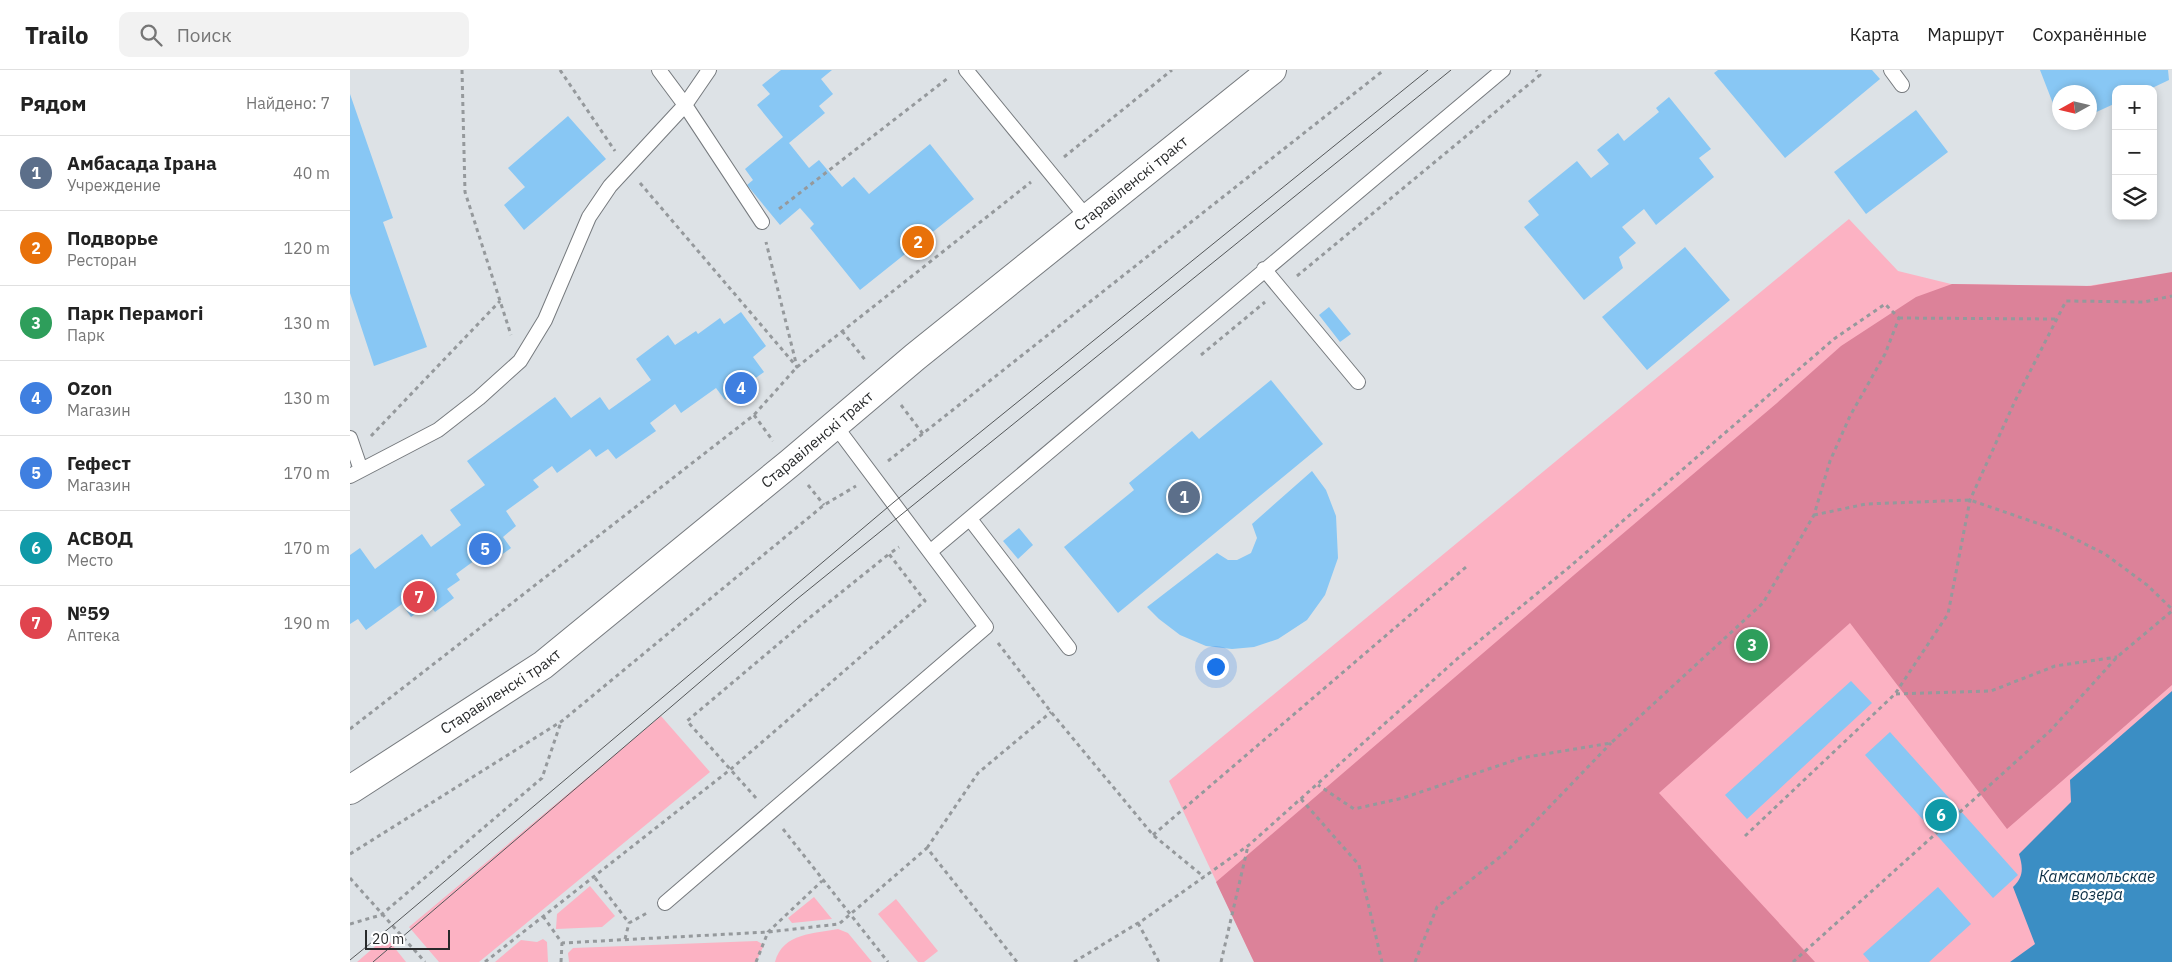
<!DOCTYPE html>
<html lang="ru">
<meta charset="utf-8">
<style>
body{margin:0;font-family:"IBM Plex Sans",sans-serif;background:#f2f2f2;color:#222}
.controls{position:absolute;right:15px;top:15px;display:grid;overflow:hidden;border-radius:10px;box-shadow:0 2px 8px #0003}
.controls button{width:45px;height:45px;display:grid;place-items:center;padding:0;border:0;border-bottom:1px solid #e0e0e0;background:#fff;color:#222;font:25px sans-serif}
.compass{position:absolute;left:1702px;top:15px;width:45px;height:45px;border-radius:50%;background:#fff;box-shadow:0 2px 8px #0003;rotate:262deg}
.scale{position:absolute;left:15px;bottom:12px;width:85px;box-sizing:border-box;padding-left:5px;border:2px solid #27292a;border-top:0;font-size:14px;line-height:18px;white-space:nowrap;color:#27292a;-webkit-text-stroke:4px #fff;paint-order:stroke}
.you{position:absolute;left:865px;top:596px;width:18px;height:18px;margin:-12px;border:4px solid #fff;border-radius:50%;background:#1a73e8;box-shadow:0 0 0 8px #1a73e833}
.badge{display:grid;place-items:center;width:32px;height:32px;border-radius:50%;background:#c73a6b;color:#fff;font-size:16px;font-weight:700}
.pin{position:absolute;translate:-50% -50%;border:2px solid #fff;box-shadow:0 1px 5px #0006}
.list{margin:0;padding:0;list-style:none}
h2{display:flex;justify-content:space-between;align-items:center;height:65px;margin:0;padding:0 20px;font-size:21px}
h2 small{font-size:16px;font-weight:400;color:#767676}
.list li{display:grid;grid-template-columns:32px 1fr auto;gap:15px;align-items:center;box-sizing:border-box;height:75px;padding:0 20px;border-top:1px solid #e0e0e0}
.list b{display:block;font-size:19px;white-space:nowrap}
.list p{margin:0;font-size:16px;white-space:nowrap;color:#767676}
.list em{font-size:16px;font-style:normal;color:#767676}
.icon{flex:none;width:28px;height:28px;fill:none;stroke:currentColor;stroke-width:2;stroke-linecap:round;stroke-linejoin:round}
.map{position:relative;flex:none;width:1822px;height:892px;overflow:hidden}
header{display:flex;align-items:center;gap:30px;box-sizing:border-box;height:70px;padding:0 25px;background:#fff;border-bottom:1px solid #e0e0e0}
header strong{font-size:24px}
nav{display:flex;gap:28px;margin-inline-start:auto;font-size:18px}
.search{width:350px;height:45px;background:#f2f2f2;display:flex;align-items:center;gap:12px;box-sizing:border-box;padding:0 18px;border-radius:10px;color:#767676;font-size:19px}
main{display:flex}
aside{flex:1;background:#fff}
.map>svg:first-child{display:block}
.green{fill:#fcb2c3}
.forest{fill:#dc8299}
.water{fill:#3b8ec4}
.building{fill:#88c7f4}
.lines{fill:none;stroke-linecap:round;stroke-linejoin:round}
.lane-casing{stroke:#767a7e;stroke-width:16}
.secondary-casing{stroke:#767a7e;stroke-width:30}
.path{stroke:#95999c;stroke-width:3;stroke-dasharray:4 4;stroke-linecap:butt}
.lane{stroke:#fff;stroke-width:14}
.secondary{stroke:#fff;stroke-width:28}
.tram{stroke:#545759;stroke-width:1}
.labels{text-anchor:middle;stroke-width:4.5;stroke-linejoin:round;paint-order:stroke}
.street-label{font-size:15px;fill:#27292a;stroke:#fff}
.water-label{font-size:16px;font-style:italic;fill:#092d44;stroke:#fff}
</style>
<header>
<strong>Trailo</strong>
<div class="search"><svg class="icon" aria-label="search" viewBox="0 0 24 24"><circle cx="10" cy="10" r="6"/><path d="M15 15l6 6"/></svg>Поиск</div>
<nav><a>Карта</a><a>Маршрут</a><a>Сохранённые</a></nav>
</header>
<main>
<aside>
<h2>Рядом<small>Найдено: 7</small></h2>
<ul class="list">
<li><span class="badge" style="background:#5c6f8a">1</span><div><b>Амбасада Ірана</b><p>Учреждение</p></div><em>40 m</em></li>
<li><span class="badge" style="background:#e8710a">2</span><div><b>Подворье</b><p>Ресторан</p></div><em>120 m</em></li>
<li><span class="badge" style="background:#2e9e5b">3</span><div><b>Парк Перамогі</b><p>Парк</p></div><em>130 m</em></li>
<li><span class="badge" style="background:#3f7fe0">4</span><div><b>Ozon</b><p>Магазин</p></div><em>130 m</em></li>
<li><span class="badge" style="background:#3f7fe0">5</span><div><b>Гефест</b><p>Магазин</p></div><em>170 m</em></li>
<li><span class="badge" style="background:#0f9aa8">6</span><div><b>АСВОД</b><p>Место</p></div><em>170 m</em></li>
<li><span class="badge" style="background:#e0444e">7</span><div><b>№59</b><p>Аптека</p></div><em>190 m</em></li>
</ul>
</aside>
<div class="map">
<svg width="1822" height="892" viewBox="0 0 1822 892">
<rect width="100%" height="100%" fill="#dde2e6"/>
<!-- green -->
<path class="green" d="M1499,149l49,52 53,13 136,2 85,-13v689h-918l-85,-181z
M311,646l49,56 -231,190h-40l-30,-35z
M240,816l25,30 -13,11 -46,2 1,-15z
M464,827l18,22 -40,4 -4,-5z
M546,829l42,52 -14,11h-6l-40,-48z
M488,859l10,4 24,29h-97c8,-30 40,-28 63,-33z
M36,867l20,25h-49z
M193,869l4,3 1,20h-53l26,-22 16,2z
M407,871l7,4 -8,17h-187l-1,-9 5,-5z"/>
<!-- forest -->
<path class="forest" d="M1822,202v413l-165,144 -157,-206 -191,170 156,169h-561l-38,-80 358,-307 203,-172 64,-57 75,-49 36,-13 139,2z"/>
<!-- water -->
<path class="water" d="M1822,621v271h-162l25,-18 -22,-57c11,-10 10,-20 6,-33l52,-52 -1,-22z"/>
<!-- building -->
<path class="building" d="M431,0h51l-11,9 12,15 -14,12 6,7 -36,30 20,25 10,-8 23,27 12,-10 15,17 61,-50 44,55 -114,91 -50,-62 4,-4 -14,-16 -20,17 -33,-40 6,-5 -8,-11 38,-32 -26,-32 13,-11 -8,-9z
M1368,0h154l8,9 -95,79 -71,-85z
M1690,0h128l1,10 -19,9h-34v14l-26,12v-23h-30l-1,27z
M0,24l43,124 -10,4 44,125 -53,19 -24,-73z
M1319,27l42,52 -12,9 15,19 -58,48 -12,-16 -22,18 14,16 -17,14 4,11 -39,32 -60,-73 15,-12 -11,-14 49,-40 14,17 18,-14 -12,-14 21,-17 6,8 35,-29 -3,-4z
M1566,40l32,42 -82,62 -32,-42z
M218,46l38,43 -82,71 -20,-25 21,-18 -17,-19z
M1335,177l45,53 -83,70 -45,-53z
M979,237l22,27 -11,8 -21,-27z
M391,242l25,34 -13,11 11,15 -39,28 -9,-12 -35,25 -6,-9 -25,19 6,8 -40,28 -8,-10 -12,8 -6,-8 -33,24 -5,-7 -19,14 6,7 -33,24 10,15 -13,11 8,11 -26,19 -7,-9 -22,16 4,6 -13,9 7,9 -19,14 -6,-8 -18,13 -9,-13 -36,26 -8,-11 -8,5v-69l10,-7 15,21 47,-35 9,13 30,-22 -11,-15 35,-25 -18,-24 88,-64 16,21 29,-21 9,13 42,-30 -15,-21 32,-24 7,10 21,-14 2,3 22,-16 4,6z
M921,310l52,64 -205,169 -54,-66 70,-57 -5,-7 63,-52 7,8z
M962,401l14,19 10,26 2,42 -13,37 -18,25 -29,19 -24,8 -22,2 -26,-3 -26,-11 -21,-16 -12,-12 70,-54 11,7h9l14,-7 6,-15 -5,-14z
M669,458l14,17 -15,14 -15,-18z
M1501,611l21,22 -125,116 -22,-24z
M1540,662l128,143 -25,23 -128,-143z
M1588,817l33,37 -42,38h-59l-7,-8z"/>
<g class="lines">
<defs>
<path id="lane" d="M309,0l26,35 77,117
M616,0l122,149
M1541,0l11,15
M914,199l94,113
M0,368l11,32
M0,406l88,-46 41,-32 41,-37 25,-41 44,-103 21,-31 75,-81 24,-35
M620,449l99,129
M581,481l572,-481
M315,833l321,-276 -152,-203"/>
<g id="secondary">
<path id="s1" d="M0,720l193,-125 247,-202 125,-106 357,-287"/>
</g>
</defs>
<!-- lane casing -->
<use href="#lane" class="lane-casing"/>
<!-- secondary casing -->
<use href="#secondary" class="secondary-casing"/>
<!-- path -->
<path class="path" d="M112,0l3,122 46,143
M210,0l55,81
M714,87l108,-87
M290,113l157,184 -31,-125
M429,139l169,-131
M947,206l243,-201 -4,-5
M1549,248l157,1
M492,261l24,30
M851,285l64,-53
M551,335l22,29
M404,345l19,26
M21,366l129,-135
M538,391l496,-391
M458,415l16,20
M1464,445l52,-11 104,-4 87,30 48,24 42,31 25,24
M648,573l53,69 102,123 51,42
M1546,624l95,-3 64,-25 62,-9
M0,659l404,-314 43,-48 234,-185
M406,728l-69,-77 121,-102 81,-65
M951,729l58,66 23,97
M433,759l105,133
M803,765l313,-268
M1395,766l150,-142 53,-80 22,-114 45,-99 51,-100 78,1 28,-6
M577,778l51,-75 73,-61
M0,784l212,-133 262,-216 32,-19
M0,808l75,84
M245,808l34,45
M193,846l19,27 206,-11 71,-8 88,-76 90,114
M788,853l21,39
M0,854l31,-9 161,-137 19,-56
M275,869l4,-16 18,-10
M135,892l246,-193 194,-168 -36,-47 10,-7
M211,892l1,-19
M406,892l12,-30 54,-51
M724,892l69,-42 106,-75 208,-186 110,-90 267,-230 51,-35 14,14 -14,36 -35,62 -20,45 -16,54 -51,88 -152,140 -90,15 -118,40 -49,11 -36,-24
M871,892l27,-116
M1065,892l22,-55 68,-54 106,-110
M1443,892l257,-231 67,-74 55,-46"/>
<!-- lane -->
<use href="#lane" class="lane"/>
<!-- secondary -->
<use href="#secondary" class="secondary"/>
<!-- tram -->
<path class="tram" d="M0,890l43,-35 501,-423 534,-432
M23,892l424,-363 654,-529"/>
</g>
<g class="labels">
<!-- street labels -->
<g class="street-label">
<text dy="5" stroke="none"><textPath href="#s1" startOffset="990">Старавіленскі тракт</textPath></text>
<text dy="5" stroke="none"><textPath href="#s1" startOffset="585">Старавіленскі тракт</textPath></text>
<text dy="5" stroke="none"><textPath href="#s1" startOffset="180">Старавіленскі тракт</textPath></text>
</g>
<!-- water labels -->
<g class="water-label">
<text x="1747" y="812">Камсамольскае<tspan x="1747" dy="18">возера</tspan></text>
</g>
</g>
</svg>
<div class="controls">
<button>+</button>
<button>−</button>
<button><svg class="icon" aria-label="layers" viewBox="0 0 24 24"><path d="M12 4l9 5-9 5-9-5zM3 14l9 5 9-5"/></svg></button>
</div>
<svg class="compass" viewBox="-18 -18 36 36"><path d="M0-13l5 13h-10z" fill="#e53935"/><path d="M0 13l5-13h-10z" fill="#767676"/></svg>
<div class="scale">20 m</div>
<div class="you"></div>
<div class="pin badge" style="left:834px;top:427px;background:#5c6f8a">1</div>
<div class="pin badge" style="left:568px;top:172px;background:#e8710a">2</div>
<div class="pin badge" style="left:1402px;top:575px;background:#2e9e5b">3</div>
<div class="pin badge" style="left:391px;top:318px;background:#3f7fe0">4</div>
<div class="pin badge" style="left:135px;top:479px;background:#3f7fe0">5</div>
<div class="pin badge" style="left:1591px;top:745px;background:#0f9aa8">6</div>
<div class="pin badge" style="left:69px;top:527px;background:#e0444e">7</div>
</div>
</main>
